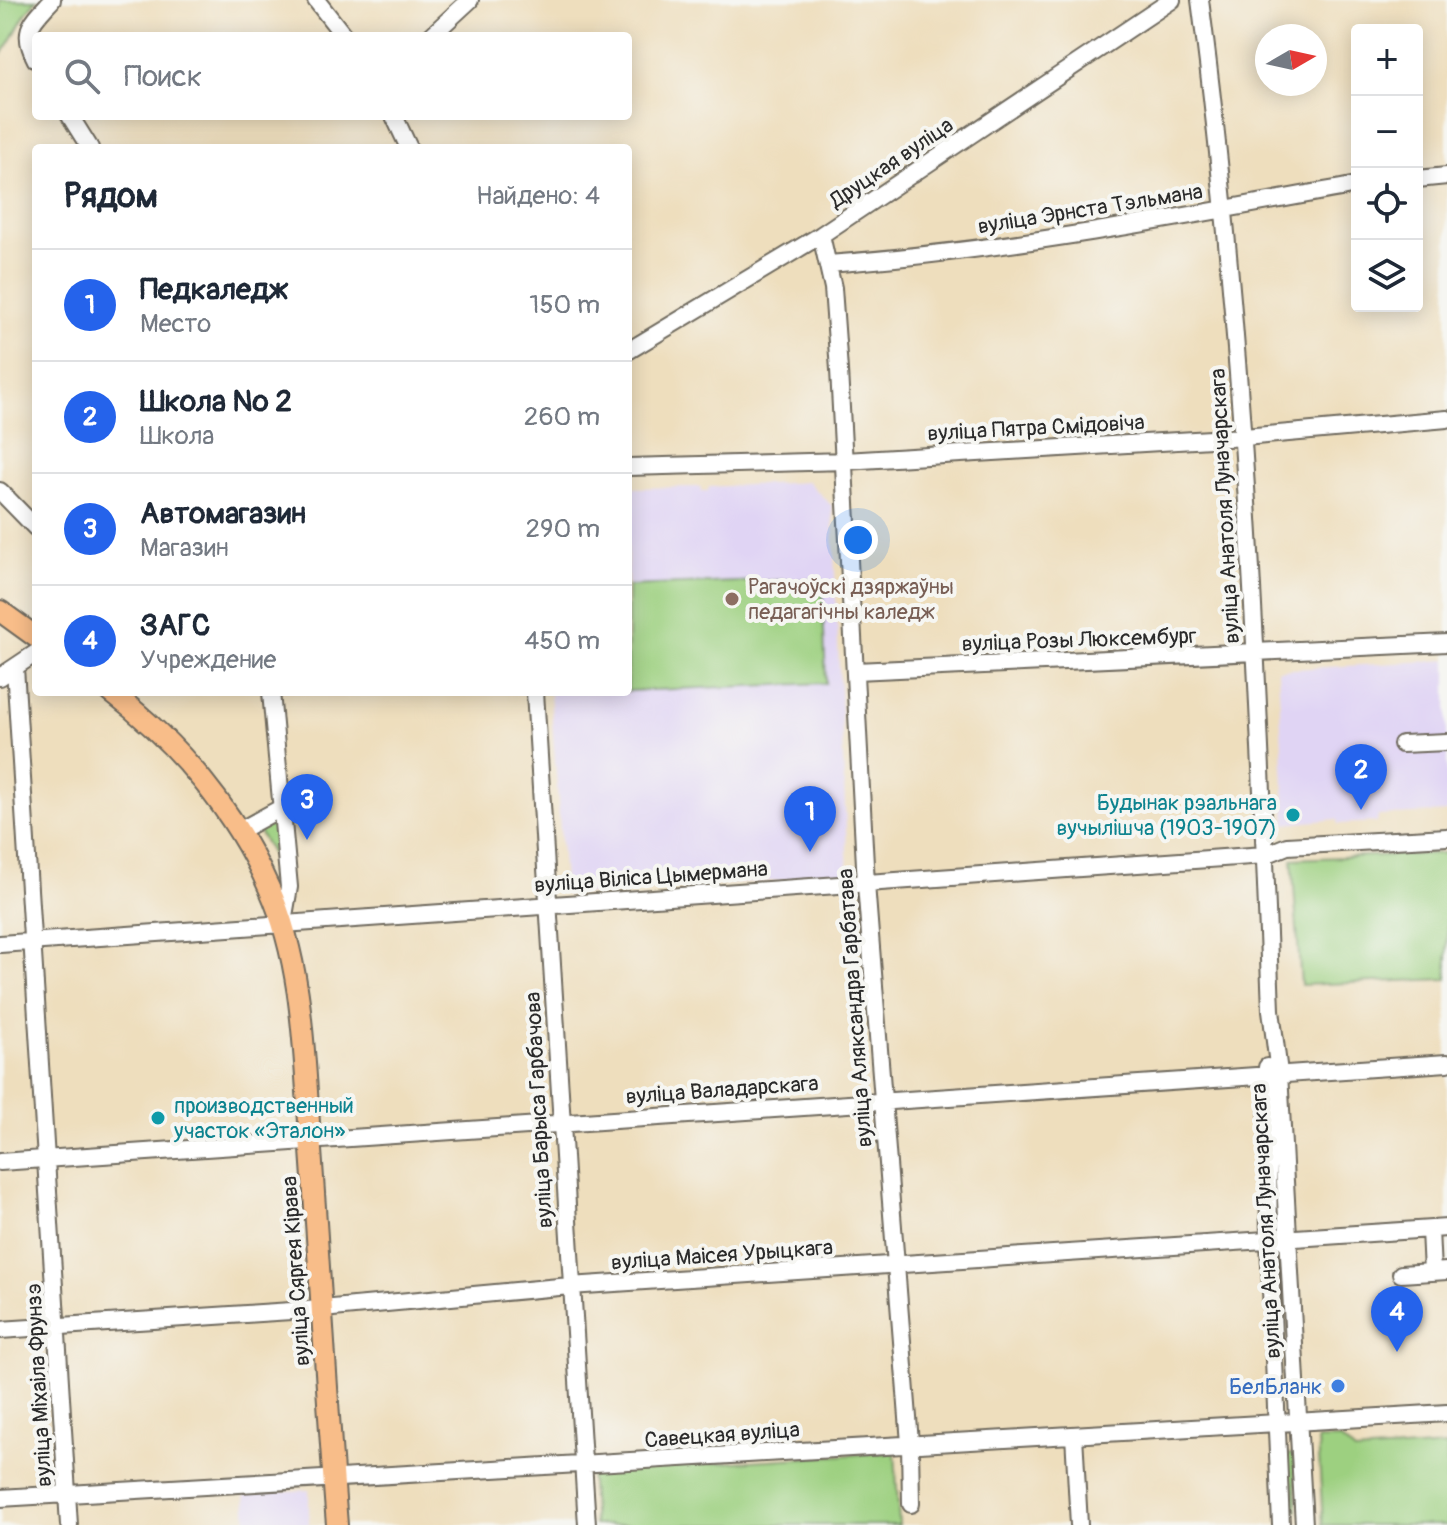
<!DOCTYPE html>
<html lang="ru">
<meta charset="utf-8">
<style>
body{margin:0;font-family:Pangolin,sans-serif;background:#f2f2f3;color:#1f2937}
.controls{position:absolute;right:24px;top:24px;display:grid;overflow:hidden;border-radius:8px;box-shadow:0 4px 20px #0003}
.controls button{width:72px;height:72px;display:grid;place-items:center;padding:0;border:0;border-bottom:2px solid #e0e1e3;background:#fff;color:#1f2937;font:40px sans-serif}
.compass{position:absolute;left:1255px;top:24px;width:72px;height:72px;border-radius:50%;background:#fff;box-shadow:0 4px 20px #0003;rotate:81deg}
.you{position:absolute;left:858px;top:540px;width:28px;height:28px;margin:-20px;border:6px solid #fff;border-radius:50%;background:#1a73e8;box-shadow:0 0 0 12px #1a73e833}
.badge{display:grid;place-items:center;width:52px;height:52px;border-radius:50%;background:#2563eb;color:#fff;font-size:26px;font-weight:700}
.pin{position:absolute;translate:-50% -66px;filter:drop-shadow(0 2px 4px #0008)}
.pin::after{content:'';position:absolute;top:42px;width:28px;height:24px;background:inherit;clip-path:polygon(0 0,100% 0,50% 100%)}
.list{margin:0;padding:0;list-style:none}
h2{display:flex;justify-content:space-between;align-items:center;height:104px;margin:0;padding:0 32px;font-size:34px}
h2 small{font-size:26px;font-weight:400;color:#747a83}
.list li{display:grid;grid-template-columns:52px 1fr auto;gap:24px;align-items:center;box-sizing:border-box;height:112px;padding:0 32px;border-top:2px solid #e0e1e3}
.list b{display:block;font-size:30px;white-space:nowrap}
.list p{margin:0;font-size:26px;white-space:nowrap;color:#747a83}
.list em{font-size:26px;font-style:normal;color:#747a83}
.icon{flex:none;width:44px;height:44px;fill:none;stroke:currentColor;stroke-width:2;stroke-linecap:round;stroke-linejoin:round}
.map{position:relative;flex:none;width:1447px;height:1525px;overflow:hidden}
.search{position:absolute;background:#fff;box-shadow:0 4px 20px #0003;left:32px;top:32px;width:600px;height:88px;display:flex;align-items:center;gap:20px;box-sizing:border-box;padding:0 28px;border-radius:8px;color:#747a83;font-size:30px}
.panel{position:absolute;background:#fff;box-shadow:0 4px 20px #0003;left:32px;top:144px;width:600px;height:552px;border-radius:8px}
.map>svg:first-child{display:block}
.built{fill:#e0d4f4}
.green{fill:#9dd080;stroke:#647e56;stroke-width:2}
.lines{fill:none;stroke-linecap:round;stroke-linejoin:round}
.minor-casing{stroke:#6f6a5e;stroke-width:20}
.major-casing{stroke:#6f6a5e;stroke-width:24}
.minor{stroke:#fff;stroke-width:16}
.major{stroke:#f8bd89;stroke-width:20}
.education-dot{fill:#8d6e63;stroke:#f6f6f2;stroke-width:3}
.culture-dot{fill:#0f9aa8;stroke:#f6f6f2;stroke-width:3}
.shop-dot{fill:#3f7fe0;stroke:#f6f6f2;stroke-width:3}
.labels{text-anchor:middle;stroke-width:8;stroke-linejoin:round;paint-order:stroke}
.street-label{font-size:22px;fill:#2b2b2b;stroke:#f6f6f2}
.education-label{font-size:22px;fill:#785e54;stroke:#f6f6f2;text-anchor:start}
.culture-label{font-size:22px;fill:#0d838f;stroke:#f6f6f2;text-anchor:end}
.shop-label{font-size:22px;fill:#366cbe;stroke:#f6f6f2;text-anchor:end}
</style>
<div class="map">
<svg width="1447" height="1525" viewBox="0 0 1447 1525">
<rect width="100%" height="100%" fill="#f6f6f2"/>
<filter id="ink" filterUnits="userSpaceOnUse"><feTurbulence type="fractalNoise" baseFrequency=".0125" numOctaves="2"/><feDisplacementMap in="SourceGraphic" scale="16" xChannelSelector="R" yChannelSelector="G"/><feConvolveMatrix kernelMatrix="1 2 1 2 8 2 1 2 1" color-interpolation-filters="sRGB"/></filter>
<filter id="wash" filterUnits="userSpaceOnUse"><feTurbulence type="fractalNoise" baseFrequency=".006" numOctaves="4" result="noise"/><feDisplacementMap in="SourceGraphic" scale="32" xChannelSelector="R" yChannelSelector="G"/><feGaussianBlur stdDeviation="1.8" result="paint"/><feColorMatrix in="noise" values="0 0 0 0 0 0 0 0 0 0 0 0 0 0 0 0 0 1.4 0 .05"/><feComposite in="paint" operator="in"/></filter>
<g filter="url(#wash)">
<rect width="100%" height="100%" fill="#eedebd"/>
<!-- built -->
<path class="built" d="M808,482l24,24 16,370 -283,19 -15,-203h78v-204l73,-1v4h7l1,-4z
M1447,660v152l-69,4 -1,6 -39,2 -1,-5 -51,5 -8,-154z
M309,1490v35h-62l-2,-32z"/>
<!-- green -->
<path class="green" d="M0,0h37c-18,17 -21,39 -37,56z
M822,579l4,104 -198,8v-105z
M273,825l4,1 2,35 -3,1 -18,-32z
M1447,853v126l-146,6 -9,-126z
M1318,1439h22l15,13 92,-6v79h-124z
M895,1452l4,73h-305l-4,-54z
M1294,1454l3,57 -8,1 -3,-57z"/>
</g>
<g filter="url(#ink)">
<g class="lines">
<defs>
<path id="minor" d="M316,0l28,36
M1200,0c44,335 58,673 71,1010l8,63 25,452
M431,36l39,-36
M36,60c-16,-30 -4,-38 16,-60
M70,116l20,32
M394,116l15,32
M1417,179l30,-3
M821,235l12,53 6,82 27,514 44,559 1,61
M828,264c177,-13 354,-47 529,-79
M628,351l193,-116 351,-235
M628,467l217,-6 399,-24 203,-18
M0,491l36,37
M15,667l54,858
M856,671l591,-28
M0,677l36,-24
M271,692l18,195 -6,35
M535,692l52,833
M1402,744l45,-2
M239,831l42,-23
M0,944l1265,-89 22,-9 160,-9
M1267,1067l2,175 12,283
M0,1162l1447,-99
M1430,1230l2,42
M1401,1274l46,-3
M0,1330l322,-21 248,-23 877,-58
M1074,1435l5,90
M0,1498l1447,-85"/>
<path id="major" d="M0,611l36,26
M111,692c67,51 124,119 158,196 36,80 35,176 42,262 9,125 16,250 26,375"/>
</defs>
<!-- minor casing -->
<use href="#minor" class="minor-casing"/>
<!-- major casing -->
<use href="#major" class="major-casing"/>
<!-- minor -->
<use href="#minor" class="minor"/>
<!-- major -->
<use href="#major" class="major"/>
</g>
</g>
<!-- markers -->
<circle class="education-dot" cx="732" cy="599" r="8"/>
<g class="culture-dot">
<circle cx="1293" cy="815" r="8"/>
<circle cx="158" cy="1118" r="8"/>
</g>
<circle class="shop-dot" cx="1338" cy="1386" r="8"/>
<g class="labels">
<!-- street labels -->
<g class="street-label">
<text transform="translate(891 162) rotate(-34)" y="8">Друцкая вуліца</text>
<text transform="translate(1090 208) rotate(-9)" y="8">вуліца Эрнста Тэльмана</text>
<text transform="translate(1036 427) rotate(-3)" y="8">вуліца Пятра Смідовіча</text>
<text transform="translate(1224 506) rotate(-93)" y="8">вуліца Анатоля Луначарскага</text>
<text transform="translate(1079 639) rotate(-2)" y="8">вуліца Розы Люксембург</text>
<text transform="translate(651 876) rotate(-4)" y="8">вуліца Віліса Цымермана</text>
<text transform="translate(854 1008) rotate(-94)" y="8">вуліца Аляксандра Гарбатава</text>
<text transform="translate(722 1089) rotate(-4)" y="8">вуліца Валадарскага</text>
<text transform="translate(538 1110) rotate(-93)" y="8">вуліца Барыса Гарбачова</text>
<text transform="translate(1265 1221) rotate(-93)" y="8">вуліца Анатоля Луначарскага</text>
<text transform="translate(722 1254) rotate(-4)" y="8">вуліца Маісея Урыцкага</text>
<text transform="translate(295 1271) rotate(-94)" y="8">вуліца Сяргея Кірава</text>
<text transform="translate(38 1385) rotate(-93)" y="8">вуліца Міхаіла Фрунзэ</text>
<text transform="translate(722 1434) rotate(-4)" y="8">Савецкая вуліца</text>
</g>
<!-- education labels -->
<g class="education-label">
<text x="748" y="594">Рагачоўскі дзяржаўны<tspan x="748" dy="25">педагагічны каледж</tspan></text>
</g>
<!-- culture labels -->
<g class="culture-label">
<text x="1277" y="810">Будынак рэальнага<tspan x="1277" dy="25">вучылішча (1903-1907)</tspan></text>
<text x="174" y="1113" text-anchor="start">производственный<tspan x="174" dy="25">участок «Эталон»</tspan></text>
</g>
<!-- shop labels -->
<g class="shop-label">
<text x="1322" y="1394">БелБланк</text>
</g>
</g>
</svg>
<div class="controls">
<button>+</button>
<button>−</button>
<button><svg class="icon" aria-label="locate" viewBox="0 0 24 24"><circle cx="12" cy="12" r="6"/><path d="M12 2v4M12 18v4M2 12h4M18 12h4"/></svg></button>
<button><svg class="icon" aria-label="layers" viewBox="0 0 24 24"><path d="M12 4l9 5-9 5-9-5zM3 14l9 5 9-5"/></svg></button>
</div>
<svg class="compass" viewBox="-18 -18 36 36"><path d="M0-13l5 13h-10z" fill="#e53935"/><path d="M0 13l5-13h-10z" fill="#747a83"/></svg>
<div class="you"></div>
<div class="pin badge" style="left:810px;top:852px">1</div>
<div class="pin badge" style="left:1361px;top:810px">2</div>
<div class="pin badge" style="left:307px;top:840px">3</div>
<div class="pin badge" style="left:1397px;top:1352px">4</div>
<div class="search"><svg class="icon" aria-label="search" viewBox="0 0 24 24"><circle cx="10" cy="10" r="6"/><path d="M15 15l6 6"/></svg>Поиск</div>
<section class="panel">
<h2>Рядом<small>Найдено: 4</small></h2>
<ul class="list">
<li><span class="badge">1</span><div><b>Педкаледж</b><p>Место</p></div><em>150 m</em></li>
<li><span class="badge">2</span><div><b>Школа № 2</b><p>Школа</p></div><em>260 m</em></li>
<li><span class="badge">3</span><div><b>Автомагазин</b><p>Магазин</p></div><em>290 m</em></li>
<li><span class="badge">4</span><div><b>ЗАГС</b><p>Учреждение</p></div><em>450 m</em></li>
</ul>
</section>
</div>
